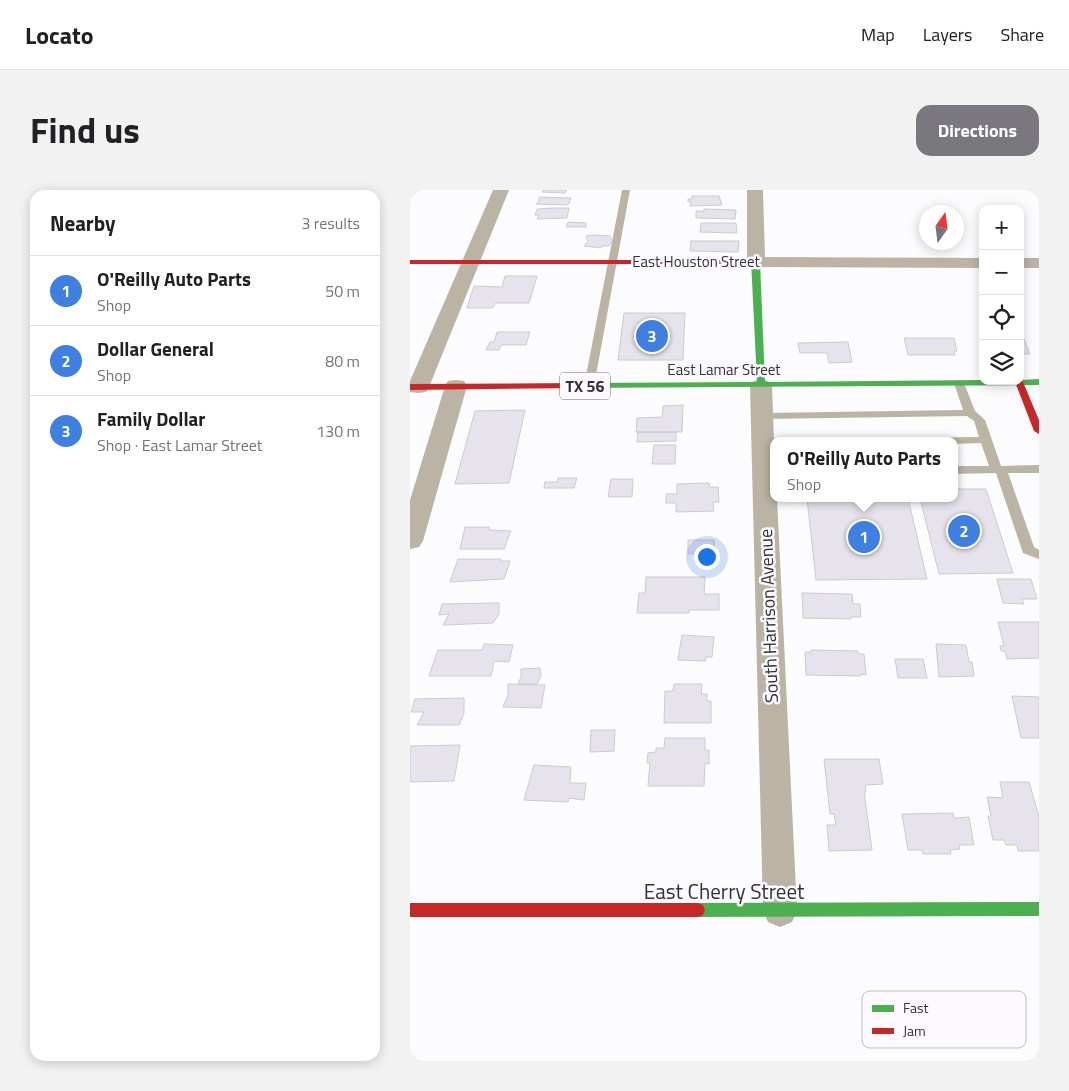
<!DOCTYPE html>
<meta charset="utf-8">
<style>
body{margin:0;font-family:"Titillium Web",sans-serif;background:#f2f2f2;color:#202124}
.controls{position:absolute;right:15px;top:15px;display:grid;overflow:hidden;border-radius:10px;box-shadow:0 2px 12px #0003}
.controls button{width:45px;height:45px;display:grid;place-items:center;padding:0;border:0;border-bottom:1px solid #e0e0e0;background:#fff;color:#202124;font:25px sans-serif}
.compass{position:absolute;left:509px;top:15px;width:45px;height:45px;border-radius:50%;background:#fff;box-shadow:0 2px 12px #0003;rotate:14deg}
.you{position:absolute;left:296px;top:366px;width:18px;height:18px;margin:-12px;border:4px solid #fff;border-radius:50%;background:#1a73e8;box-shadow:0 0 0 8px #1a73e833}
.badge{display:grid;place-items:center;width:32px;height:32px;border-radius:50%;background:#7a787e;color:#fff;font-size:16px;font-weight:700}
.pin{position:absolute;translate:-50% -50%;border:2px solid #fff;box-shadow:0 1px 5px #0006}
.popup{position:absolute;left:360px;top:247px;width:188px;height:65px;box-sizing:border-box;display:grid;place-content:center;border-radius:10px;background:#fff;filter:drop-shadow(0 1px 4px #0005);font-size:16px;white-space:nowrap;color:#757577}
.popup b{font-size:19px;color:#202124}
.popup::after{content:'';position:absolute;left:50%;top:100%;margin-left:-10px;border:10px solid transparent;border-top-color:#fff}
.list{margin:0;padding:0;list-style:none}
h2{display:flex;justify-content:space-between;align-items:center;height:65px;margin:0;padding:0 20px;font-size:21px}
h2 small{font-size:16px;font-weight:400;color:#757577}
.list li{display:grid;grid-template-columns:32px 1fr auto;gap:15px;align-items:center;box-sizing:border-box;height:70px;padding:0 20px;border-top:1px solid #e0e0e0}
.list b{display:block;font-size:19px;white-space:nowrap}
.list p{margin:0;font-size:16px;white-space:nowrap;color:#757577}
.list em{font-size:16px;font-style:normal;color:#757577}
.icon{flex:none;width:28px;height:28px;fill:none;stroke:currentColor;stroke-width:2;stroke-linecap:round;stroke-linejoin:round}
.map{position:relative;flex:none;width:629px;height:871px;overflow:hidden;border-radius:15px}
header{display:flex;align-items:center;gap:30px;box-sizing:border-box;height:70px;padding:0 25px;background:#fff;border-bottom:1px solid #e0e0e0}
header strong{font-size:24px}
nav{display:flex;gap:28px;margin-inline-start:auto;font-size:18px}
.intro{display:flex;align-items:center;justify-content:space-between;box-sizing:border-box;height:120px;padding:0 30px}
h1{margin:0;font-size:35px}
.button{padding:12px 22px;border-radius:15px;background:#7a787e;color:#fff;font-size:18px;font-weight:700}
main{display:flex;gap:30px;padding:0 30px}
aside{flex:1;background:#fff;border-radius:15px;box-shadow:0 2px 12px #0003}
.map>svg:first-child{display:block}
.building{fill:#e7e3ed;stroke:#cccace}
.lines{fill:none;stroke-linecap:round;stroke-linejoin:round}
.lane{fill:#bbb4a5;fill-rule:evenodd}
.street{fill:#bbb4a5;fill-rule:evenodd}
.fast{fill:#4caf50;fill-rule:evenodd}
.jam{fill:#c62828;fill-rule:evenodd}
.labels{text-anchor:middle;stroke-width:5;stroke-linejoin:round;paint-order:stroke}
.far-street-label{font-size:15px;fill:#343139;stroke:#fcfafe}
.shield{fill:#fcfafe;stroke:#706d74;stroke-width:1}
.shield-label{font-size:16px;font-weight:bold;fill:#343139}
.street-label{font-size:18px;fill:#343139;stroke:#fcfafe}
.near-street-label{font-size:21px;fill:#343139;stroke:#fcfafe}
.key{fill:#fcfafe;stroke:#c0bec3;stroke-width:1}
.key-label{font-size:14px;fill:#343139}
</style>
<header>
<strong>Locato</strong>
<nav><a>Map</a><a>Layers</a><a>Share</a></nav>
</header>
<div class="intro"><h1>Find us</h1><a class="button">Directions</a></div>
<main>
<aside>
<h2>Nearby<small>3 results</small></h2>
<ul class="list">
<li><span class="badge" style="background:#3f7fe0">1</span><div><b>O'Reilly Auto Parts</b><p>Shop</p></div><em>50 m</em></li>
<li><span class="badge" style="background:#3f7fe0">2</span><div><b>Dollar General</b><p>Shop</p></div><em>80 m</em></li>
<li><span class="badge" style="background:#3f7fe0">3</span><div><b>Family Dollar</b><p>Shop · East Lamar Street</p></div><em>130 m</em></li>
</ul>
</aside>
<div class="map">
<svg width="629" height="871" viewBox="0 0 629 871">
<rect width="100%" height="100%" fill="#fcfbfd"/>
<!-- building -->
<path class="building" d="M134,0h23l-2,3 -23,-1z
M282,6h27l3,9 -32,1 1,-4h-3v-3h4z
M129,7l32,1 -3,7 -32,-1 3,-3z
M143,18h16l-2,10 -30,1 2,-4h-4l2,-6z
M294,19l32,1 -1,9 -39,-1v-7h8z
M158,32l18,1v4h-20z
M291,33h35l1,10 -37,-1z
M183,45l17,1 2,5 -3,5h-8v2l-17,-2 4,-5 -2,-5z
M281,51h48l-1,11 -48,-1z
M95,86h32l-8,27h-33l-4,5h-25l7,-22 28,1z
M214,123h61l-2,47h-65z
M87,142h33l-4,13h-25l-2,5h-13l4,-8h4z
M494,148h50l3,13h-3l1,4h-47z
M610,149h4l6,15h-10z
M438,152l4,20 -23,1 -2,-10h-27l-2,-10z
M273,215l-1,27h-46l1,-14 25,-1 1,-11z
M115,220l-16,73 -54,1 20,-73z
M228,242h38v9l-39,1z
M244,255h22l-1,19h-23z
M148,288h19l-3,10h-30l1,-6h12z
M201,289h22l-1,18h-24z
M299,293l1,4h8l1,15h-6l1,9 -38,1v-9h-10v-9h11v-10z
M544,299h32l27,84 -74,1 -19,-76h34z
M397,308h101l19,81 -111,1z
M55,337h24v3l22,1 -7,18h-44z
M278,350h26l1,13 -27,1z
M48,369h43l-1,2h10l-6,18 -54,3z
M236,387h59l-1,17h15v16h-30v3h-52l2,-20h6z
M587,389h34l6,20h-15l2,5 -21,-1z
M392,403l50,1 1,10h7l1,13h-10v2l-48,-1z
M89,413v11l-6,9 -50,2 6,-11 -10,1 3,-11z
M588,432h41v36l-32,1 -2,-8h-4l-1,-5h4z
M272,445l32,2 -2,20h-6l-1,4 -27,-1z
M74,454l29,1 -4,17 -15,-1 -3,15h-62l9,-26h44z
M526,454l30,1 3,17h3l2,14 -35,1z
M401,460l47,1v3h6l2,21 -5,-1v2l-55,-1 -1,-23h6z
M485,469h28l4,19h-29z
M130,478l1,8 -4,8h-19l3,-7v-8z
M98,494l37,1 -4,23 -38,-1 5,-12z
M264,494h28l-1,10h6v7h4v22h-47l1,-32h8z
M602,506l27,1v41h-18z
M54,508v15l-5,12h-42l7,-13h-13l4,-13z
M181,540h24l-1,21 -24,1z
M255,548h40v12h4v14l-4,-1 -1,23h-56l2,-23h-3l1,-10 8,-1v-4h8z
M50,555l-6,36 -44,1v-36z
M414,569h55l4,25 -18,1 1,7h-2l8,58 -43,1 -2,-26h9l-2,-11h-4z
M124,575l37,2 -1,16h16l-2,17 -15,-2 -1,4 -44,-2z
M590,592h29l10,34v35h-21l-1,-6h-11l-2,-5h-11l-5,-24h3l-4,-19 16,1z
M543,623l1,5 15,-1 5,28h-15l1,4 -10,1 1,4h-28l-1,-4h-14l-6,-36z"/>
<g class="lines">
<!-- lane -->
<path class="lane" d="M212,0h8l-36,196 -5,3 -5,-3z
M549,190l5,3 11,28 10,9 16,46 38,-1v8h-31l26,74 5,3v9l-16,-6 -1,-3 -26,-77 -42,1v-8h35l-8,-23 -27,1v-3h-65l5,-3 85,-1 -5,-16 -7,-5 -205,3 -6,-3 6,-3 201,-3 -9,-27z"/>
<!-- street -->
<path class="street" d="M83,0h16l-80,197 -3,5 -8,1 -8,-1v-11z
M337,0h16l2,67 218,1v10l-227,-1 -6,-1 -3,-4z
M610,68h19v10h-19z
M351,189l7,2 4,4 2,56v57h3l20,413 -5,11 -12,5 -12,-5 -5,-11 -13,-526 4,-4z
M46,190l8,1 3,5 -44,155 -4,6 -9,2v-49l35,-114 3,-5z"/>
<!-- fast -->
<path class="fast" d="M341,70h5l4,2 5,120 218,-2 37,1v-1l19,-1v6l-461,3v-4l3,-1 176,-1z
M629,712v14l-341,1 -5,-2 -2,-5 2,-5 5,-2z"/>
<!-- jam -->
<path class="jam" d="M0,70h344l4,2 -4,2h-344z
M610,190l3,2 16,38v14l-5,-3 -19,-49 5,-1z
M171,193l3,1v4l-174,2v-6z
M0,713h288l5,2 2,5 -2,5 -5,2h-288z"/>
</g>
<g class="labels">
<!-- far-street labels -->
<g class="far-street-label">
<text x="286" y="77">East Houston Street</text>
<text x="314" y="185">East Lamar Street</text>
</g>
<!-- shield labels -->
<rect class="shield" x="150" y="182.5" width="50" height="27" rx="4"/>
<g class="shield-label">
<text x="175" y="202">TX 56</text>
</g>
<!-- street labels -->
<g class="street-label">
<text transform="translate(359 426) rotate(-92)" y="6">South Harrison Avenue</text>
</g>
<!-- near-street labels -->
<g class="near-street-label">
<text x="314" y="709">East Cherry Street</text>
</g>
</g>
<!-- legend -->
<rect x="452" y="801" width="164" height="57" rx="8" class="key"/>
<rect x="462" y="815" width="22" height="7" fill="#4caf50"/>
<rect x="462" y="838" width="22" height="6" fill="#c62828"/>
<g class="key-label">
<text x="493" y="823">Fast</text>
<text x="493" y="846">Jam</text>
</g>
</svg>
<div class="controls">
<button>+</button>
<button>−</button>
<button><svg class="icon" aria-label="locate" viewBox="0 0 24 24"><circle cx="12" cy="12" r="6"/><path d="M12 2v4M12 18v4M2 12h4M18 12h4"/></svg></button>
<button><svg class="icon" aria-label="layers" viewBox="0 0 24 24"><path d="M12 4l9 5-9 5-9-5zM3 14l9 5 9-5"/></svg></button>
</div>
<svg class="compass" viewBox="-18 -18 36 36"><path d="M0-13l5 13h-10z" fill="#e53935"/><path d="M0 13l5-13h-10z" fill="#757577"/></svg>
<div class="you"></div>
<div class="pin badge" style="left:454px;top:347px;background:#3f7fe0">1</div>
<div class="popup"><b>O'Reilly Auto Parts</b>Shop</div>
<div class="pin badge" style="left:554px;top:341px;background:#3f7fe0">2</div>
<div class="pin badge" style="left:242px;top:146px;background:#3f7fe0">3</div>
</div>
</main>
